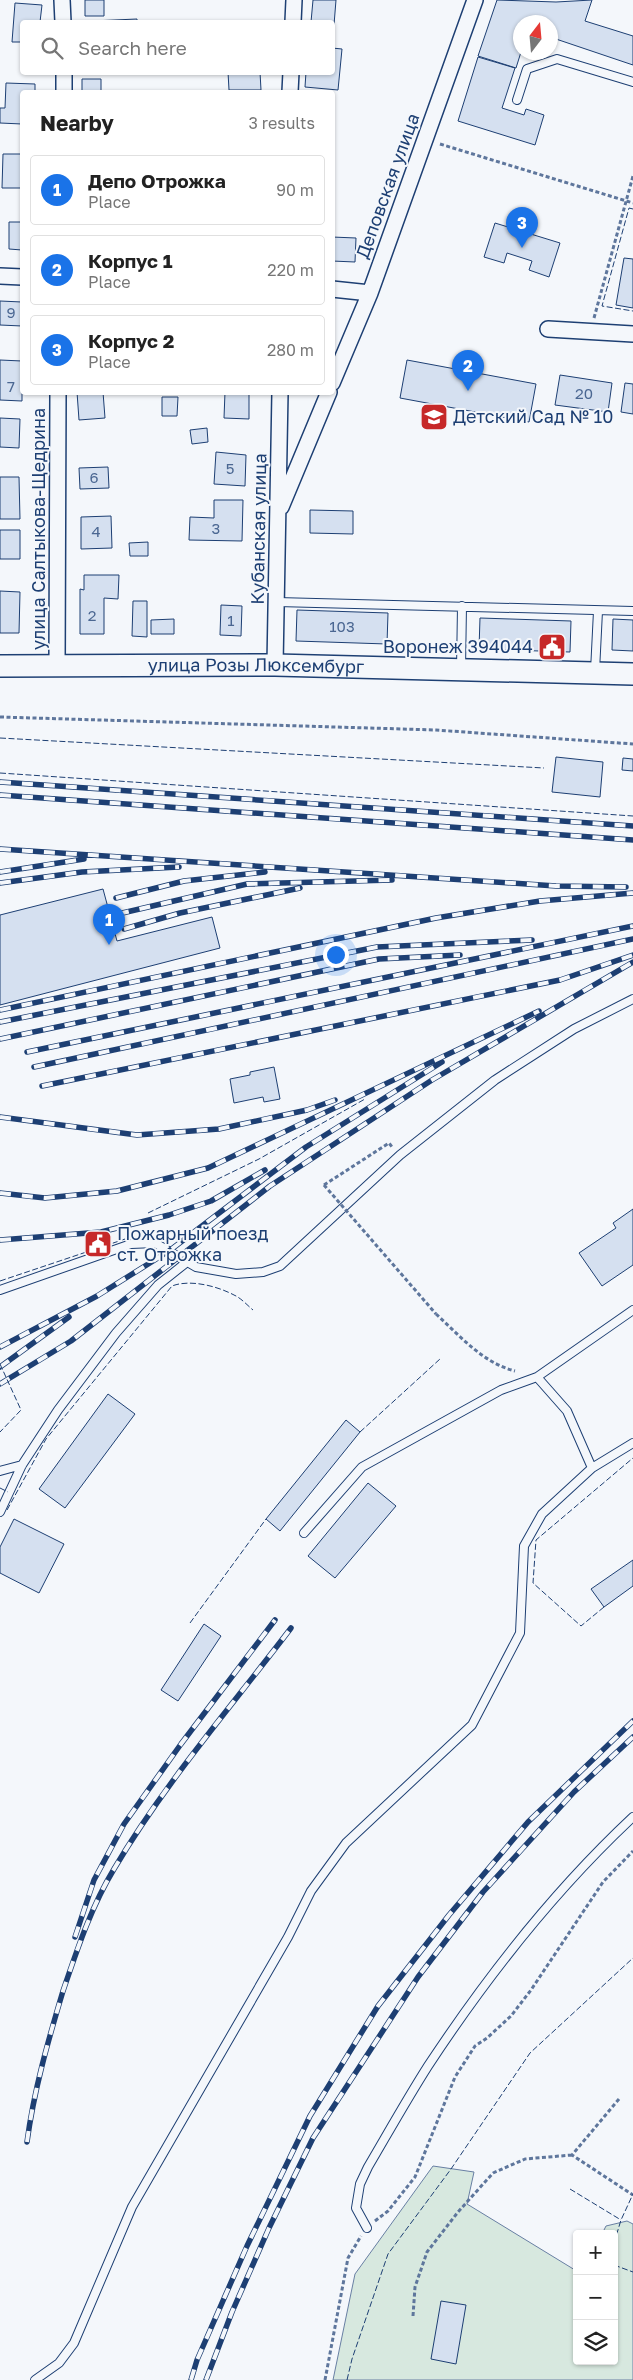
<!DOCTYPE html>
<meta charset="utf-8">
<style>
body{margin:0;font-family:"Golos Text",sans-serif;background:#f2f2f2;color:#222}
.controls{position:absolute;right:15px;bottom:15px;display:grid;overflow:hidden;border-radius:5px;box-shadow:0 1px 4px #0004}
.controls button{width:45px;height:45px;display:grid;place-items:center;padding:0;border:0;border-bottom:1px solid #e0e0e0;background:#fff;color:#222;font:25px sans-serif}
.compass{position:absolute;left:513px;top:15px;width:45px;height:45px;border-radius:50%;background:#fff;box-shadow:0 1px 4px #0004;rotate:16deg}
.you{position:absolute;left:335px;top:954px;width:18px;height:18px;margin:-12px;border:4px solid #fff;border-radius:50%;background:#1a73e8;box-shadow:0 0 0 8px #1a73e833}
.badge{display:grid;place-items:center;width:32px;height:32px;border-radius:50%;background:#1a73e8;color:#fff;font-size:16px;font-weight:700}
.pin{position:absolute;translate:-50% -41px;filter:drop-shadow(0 1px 2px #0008)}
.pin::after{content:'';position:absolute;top:26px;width:18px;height:15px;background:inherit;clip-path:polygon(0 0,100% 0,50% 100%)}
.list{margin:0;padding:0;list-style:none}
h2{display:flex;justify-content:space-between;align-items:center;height:65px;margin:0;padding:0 20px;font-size:21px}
h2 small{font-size:16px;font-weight:400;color:#767676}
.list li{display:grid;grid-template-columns:32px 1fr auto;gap:15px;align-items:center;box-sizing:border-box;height:70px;margin:0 10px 10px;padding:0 10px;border:1px solid #e0e0e0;border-radius:5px}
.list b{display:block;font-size:19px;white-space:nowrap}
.list p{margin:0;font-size:16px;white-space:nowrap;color:#767676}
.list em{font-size:16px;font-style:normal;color:#767676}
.icon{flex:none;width:28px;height:28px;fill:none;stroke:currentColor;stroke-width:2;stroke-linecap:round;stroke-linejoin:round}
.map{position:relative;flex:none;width:633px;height:2380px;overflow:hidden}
.search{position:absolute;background:#fff;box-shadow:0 1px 4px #0004;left:20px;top:20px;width:315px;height:55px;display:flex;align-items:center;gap:12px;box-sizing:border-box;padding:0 18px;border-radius:5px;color:#767676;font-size:19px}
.panel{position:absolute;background:#fff;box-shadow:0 1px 4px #0004;left:20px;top:90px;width:315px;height:305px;border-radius:5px}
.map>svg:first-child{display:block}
.green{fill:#d7e8df;stroke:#687fa3}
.building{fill:#d5e0f0;stroke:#1d3f73}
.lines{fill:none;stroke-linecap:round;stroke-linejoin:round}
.lane-casing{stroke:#1d3f73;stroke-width:10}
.street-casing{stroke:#1d3f73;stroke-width:18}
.secondary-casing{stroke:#1d3f73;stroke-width:24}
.path{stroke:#5e769c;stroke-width:3;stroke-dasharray:4 2.5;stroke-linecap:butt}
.lane{stroke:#f4f7fb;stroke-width:8}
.street{stroke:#f4f7fb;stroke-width:15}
.secondary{stroke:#f4f7fb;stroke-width:21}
.rail-casing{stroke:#1d3f73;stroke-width:5.5}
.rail{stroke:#f4f7fb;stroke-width:4;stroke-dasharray:11;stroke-linecap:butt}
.path-bridge{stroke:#5e769c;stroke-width:3;stroke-dasharray:4 2.5;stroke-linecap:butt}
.fence{stroke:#1d3f73;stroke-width:1;stroke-dasharray:6 2.5;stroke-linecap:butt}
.labels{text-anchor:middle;stroke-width:4;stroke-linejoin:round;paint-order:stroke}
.number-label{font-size:15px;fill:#4b6792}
.street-label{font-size:18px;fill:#1d3f73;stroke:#f4f7fb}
.poi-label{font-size:18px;fill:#1d3f73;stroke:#f4f7fb;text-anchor:start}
</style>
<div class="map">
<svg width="633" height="2380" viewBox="0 0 633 2380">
<rect width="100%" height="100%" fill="#f4f7fb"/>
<!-- green -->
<path class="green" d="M433,2166l41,6 -7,32 108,66 2,-1v92h37v-127h-12l4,-8 21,-5 6,3v156h-300l22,-106z"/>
<!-- building -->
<path class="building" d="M85,0h19v16h-19z
M313,0h23l-2,25 -2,-3h-21z
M497,0l59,2 36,-2 -7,21 48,15v29l-83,-28v-15h-30l1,30 -5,16 -38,-12z
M15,3l27,2 -2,17h-18v20h-10z
M137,19v3h-45v-1z
M332,48l10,1 -4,41 -33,-3 1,-15h26z
M478,57l37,11 -13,40 22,7 2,-6 18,6 -9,30 -77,-24z
M228,72h32l1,18h-32z
M82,79h19v13h-19z
M6,83l29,1v8h-13v32l-22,-1v-15h5z
M3,154h19v34h-20z
M9,222h13v28l-13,-1z
M495,223l65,20 -11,34 -20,-7 3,-9 -25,-8 -3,10 -20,-6z
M332,237l24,1 -1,24 -23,-1z
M624,258l9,1v49l-17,-3z
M0,301l22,1v24l-22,-1z
M0,360l22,1v40l-22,-1z
M407,360l129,24 -7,38 -129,-24z
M560,375l52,8 -4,29 -53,-7z
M625,383l8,1v30l-12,-2z
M77,392h26l2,26 -26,2z
M225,392h24v27l-25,-1z
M162,397h16l-1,19h-15z
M0,418l20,1 -1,29 -19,-1z
M207,428l1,14 -16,2 -2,-14z
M216,452l30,3 -1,31 -31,-2z
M108,467l1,21 -29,1 -1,-21z
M0,477h19l1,42h-20z
M214,500h29l-1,41 -53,-1 1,-23 24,1z
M310,510l43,1v23l-43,-1z
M111,516l1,32 -31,1v-32z
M0,530h20v29h-20z
M148,542v14h-18l-1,-13z
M84,575h35l-1,24 -14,-1v36h-24v-45l4,1z
M0,591l20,1 -1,41h-19z
M133,601h14v36l-15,-1z
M221,605l21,1 -1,30 -21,-1z
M297,610l91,3 -1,31 -91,-3z
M480,618l91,3 -1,31 -91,-3z
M174,619v15h-23v-14z
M613,619l20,1v31l-21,-1z
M556,757l47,5 -3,35 -48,-5z
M623,758l10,1v12l-11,-1z
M103,889l14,52 95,-24 8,31 -220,57v-90z
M274,1067l6,32 -16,3 -1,-5 -29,6 -4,-24 20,-4v-3z
M633,1209v56l-31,21 -23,-33 37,-25 -3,-5z
M108,1394l27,20 -70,94 -26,-19z
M346,1420l14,12 -80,99 -14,-12z
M368,1483l28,23 -61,72 -27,-22z
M14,1519l50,25 -25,49 -39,-20v-26z
M633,1560v26l-29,21 -13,-18z
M204,1624l17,12 -43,65 -17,-11z
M441,2301l25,4 -10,59 -25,-5z"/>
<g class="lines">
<defs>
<path id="lane" d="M517,100l10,-31 30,-10 76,23
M277,602l356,9
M461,669l1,-63
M595,671l3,-60
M0,1290l131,-46 24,-1 41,24 40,7 27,-2 17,-6 120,-111 95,-75 79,-51 59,-30
M537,1377l96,-67
M592,1468l41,-25
M0,1471l22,-6
M0,1512l22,-47 36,-55 58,-77 42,-48 29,-23
M367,2228l-11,-20 4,-24 8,-17c20,-34 39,-68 60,-101 58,-88 128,-177 205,-249
M35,2380l24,-17 15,-20 58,-136 156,-270 23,-46 35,-48 126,-118 48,-92 4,-87 18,-32 50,-46 -25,-57 -30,-34 -36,13 -139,77 -58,66"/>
<path id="street" d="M62,0l1,22
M293,22l1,-22
M64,92v-20
M290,92l1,-20
M0,276l22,1
M332,289l38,4
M548,329l85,5
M332,383l38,-90 105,-293
M281,507l48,-115
M275,665l5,-273
M57,666l1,-274"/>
<g id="secondary">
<path id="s1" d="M0,666l275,-1 358,9"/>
</g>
</defs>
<!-- lane casing -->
<use href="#lane" class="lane-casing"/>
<!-- street casing -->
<use href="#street" class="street-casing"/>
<!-- secondary casing -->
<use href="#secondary" class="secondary-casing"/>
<!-- path -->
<path class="path" d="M440,144l193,59
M594,318l39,-142
M0,717l436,13 197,14
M324,1185l65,-42 3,4
M436,1314c24,22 47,49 79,57
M619,2099l-47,56 61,40
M375,2221l13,-10 27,-34 40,-100 20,-31 12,-8 24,-22 20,-26 72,-108 30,-31
M413,2316l2,-29 12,-35 31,-40 35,-39 32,-14 47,-4
M325,2380l23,-122 13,-22"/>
<!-- lane -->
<use href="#lane" class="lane"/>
<!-- street -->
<use href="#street" class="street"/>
<!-- secondary -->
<use href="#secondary" class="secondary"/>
<defs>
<path id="rail" d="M0,782l633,44
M0,795l633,45
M0,849l556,37 70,1
M0,872l84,-13
M0,883l82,-11 97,-5
M116,898l68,-17 81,-9
M118,914l129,-30 145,-4
M124,929l56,-16 120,-25
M0,1010l436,-92 104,-17 93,-8
M0,1022l377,-75 155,-7
M0,1039l379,-80 81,-4
M27,1052l606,-126
M34,1067l599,-128
M42,1086l518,-106 73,-25
M0,1117l137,18 82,-6 88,-19 28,-10
M0,1193l45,5 72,-7 91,-23 331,-157
M0,1240l101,-8 68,-17 42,-14 54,-31
M0,1347l97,-51 72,-45 137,-104 136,-85
M0,1367l69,-50
M0,1384l71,-43 199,-155 162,-106 201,-118
M75,1937l19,-57 30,-56 57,-80 94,-124
M27,2142c7,-52 21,-101 36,-151 14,-41 28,-84 51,-122 50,-85 117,-162 177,-241
M191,2380l6,-20 50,-114 63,-130 68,-110 71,-91 79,-93 105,-101
M206,2380l26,-68 37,-84 44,-90 105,-161 65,-85 91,-100 59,-55"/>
</defs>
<!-- rail casing -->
<use href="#rail" class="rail-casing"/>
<!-- rail -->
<use href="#rail" class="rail"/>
<!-- path-bridge -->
<path class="path-bridge" d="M324,1185l112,129"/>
<!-- fence -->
<path class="fence" d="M633,209l-4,-1 -27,98 31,5
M0,738l544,30
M0,773l633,43
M148,1213l111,-54 106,-60
M0,1281l143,-48
M0,1364l21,46 -21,22
M360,1432l80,-73
M0,1488l8,4
M7,1510l39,-71 126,-153c18,-7 45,0 62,9 7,3 13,10 19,15
M604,1607l-23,19 -48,-43 3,-43 97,-82
M190,1623l76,-104
M570,2189l51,31
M614,2243l7,-23 12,-26
M614,2265l19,7
M347,2380l5,-21 36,-105 63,-85 79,-116 103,-95"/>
</g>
<!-- icons -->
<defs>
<symbol id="school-square" viewBox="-11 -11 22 22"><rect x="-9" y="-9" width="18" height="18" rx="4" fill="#c62828" stroke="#f4f7fb"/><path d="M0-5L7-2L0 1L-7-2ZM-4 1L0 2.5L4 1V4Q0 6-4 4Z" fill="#fff"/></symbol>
<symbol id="civic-square" viewBox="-11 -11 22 22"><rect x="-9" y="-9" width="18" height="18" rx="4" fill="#c62828" stroke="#f4f7fb"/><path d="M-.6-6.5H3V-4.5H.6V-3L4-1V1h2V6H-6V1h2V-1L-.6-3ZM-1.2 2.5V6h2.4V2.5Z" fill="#fff"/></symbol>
</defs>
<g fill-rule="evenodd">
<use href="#school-square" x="418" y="401" width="32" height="32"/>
<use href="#civic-square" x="536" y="631" width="32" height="32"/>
<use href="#civic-square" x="82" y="1228" width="32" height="32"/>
</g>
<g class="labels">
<!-- number labels -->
<g class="number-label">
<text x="11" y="318">9</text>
<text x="11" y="392">7</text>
<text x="584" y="399">20</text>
<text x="230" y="474">5</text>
<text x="94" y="483">6</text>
<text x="216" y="534">3</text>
<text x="96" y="537">4</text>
<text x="92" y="621">2</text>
<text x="231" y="626">1</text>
<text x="342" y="632">103</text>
</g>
<!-- street labels -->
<g class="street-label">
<text transform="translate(388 186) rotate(-70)" y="6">Деповская улица</text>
<text transform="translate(39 529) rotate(-90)" y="6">улица Салтыкова-Щедрина</text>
<text transform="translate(259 529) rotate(-89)" y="6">Кубанская улица</text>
<text dy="6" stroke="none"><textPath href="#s1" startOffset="256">улица Розы Люксембург</textPath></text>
</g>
<!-- poi labels -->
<g class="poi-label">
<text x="453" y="423">Детский Сад № 10</text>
<text x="533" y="653" text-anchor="end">Воронеж 394044</text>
<text x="117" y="1240">Пожарный поезд<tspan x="117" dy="21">ст. Отрожка</tspan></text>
</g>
</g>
</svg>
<div class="controls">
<button>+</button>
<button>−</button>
<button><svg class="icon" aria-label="layers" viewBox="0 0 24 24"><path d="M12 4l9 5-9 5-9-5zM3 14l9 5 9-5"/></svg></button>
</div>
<svg class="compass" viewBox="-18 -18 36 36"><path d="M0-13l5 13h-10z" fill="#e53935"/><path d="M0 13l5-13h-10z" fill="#767676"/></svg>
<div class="you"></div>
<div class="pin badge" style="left:109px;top:945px">1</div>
<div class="pin badge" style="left:468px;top:391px">2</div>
<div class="pin badge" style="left:522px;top:248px">3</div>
<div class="search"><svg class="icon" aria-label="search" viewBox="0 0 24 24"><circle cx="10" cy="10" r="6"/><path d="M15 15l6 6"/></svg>Search here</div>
<section class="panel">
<h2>Nearby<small>3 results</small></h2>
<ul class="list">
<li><span class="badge">1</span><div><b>Депо Отрожка</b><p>Place</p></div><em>90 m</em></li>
<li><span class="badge">2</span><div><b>Корпус 1</b><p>Place</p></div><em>220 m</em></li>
<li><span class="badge">3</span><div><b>Корпус 2</b><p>Place</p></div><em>280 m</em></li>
</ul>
</section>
</div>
